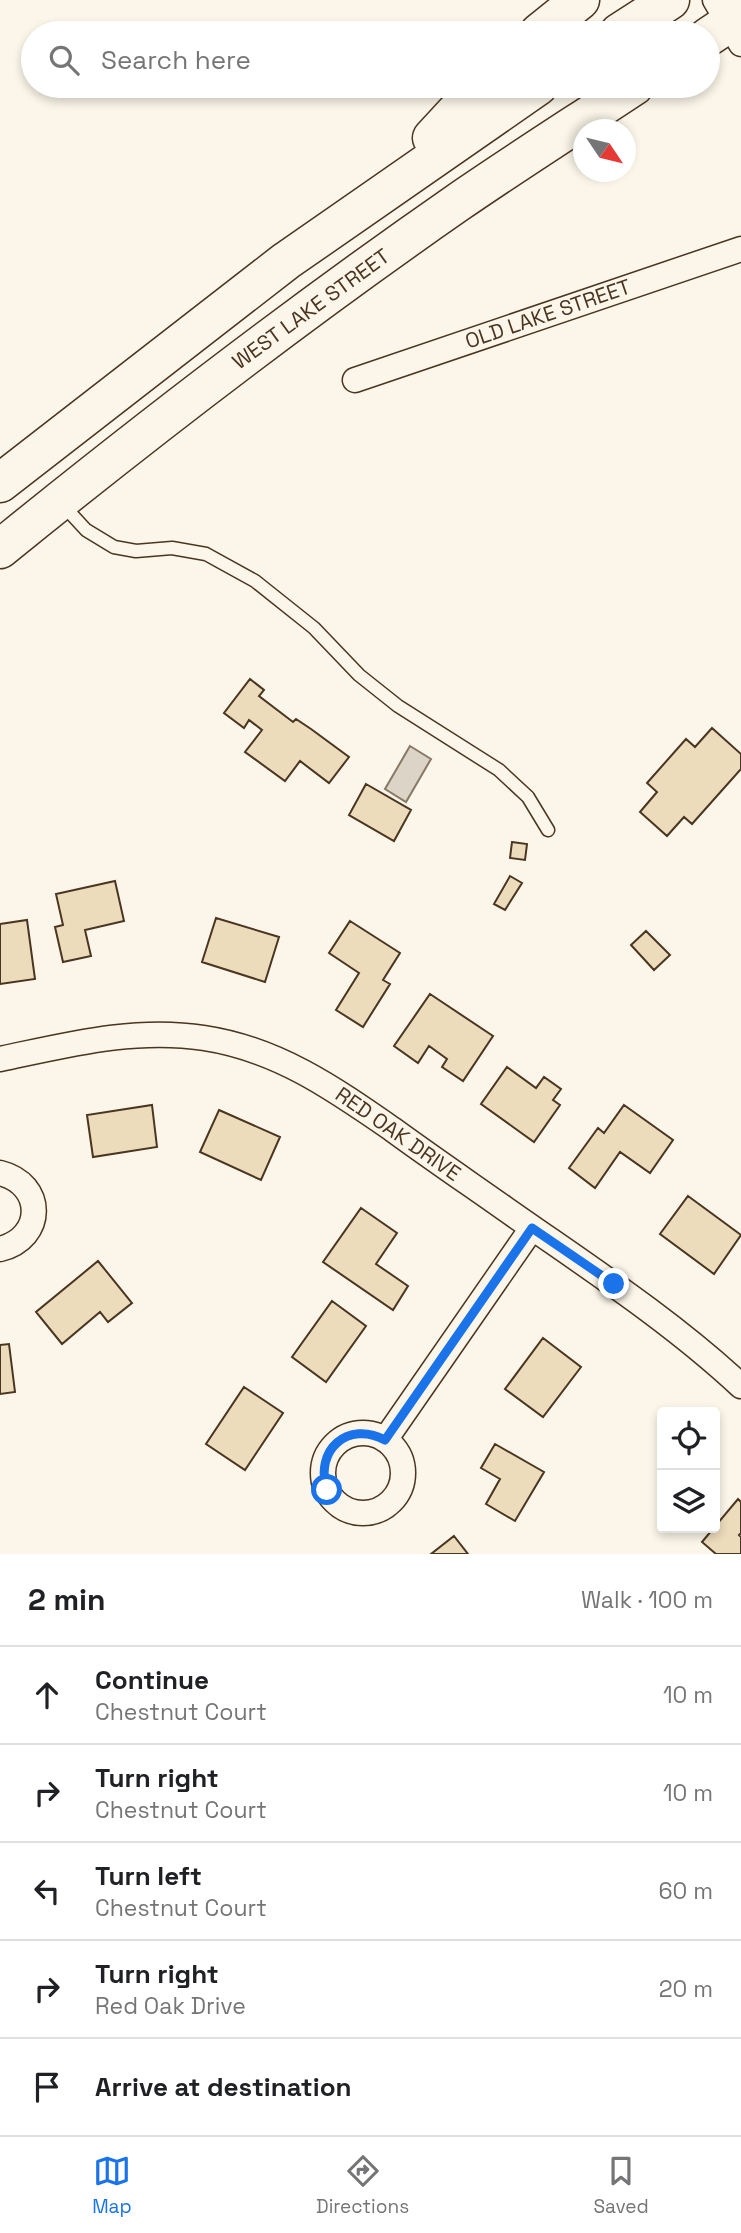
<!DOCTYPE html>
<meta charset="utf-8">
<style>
body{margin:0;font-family:"Space Grotesk",sans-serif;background:#f2f2f2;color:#202124}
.controls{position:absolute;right:21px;bottom:21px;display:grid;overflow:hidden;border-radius:7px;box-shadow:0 4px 10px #0003}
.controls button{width:63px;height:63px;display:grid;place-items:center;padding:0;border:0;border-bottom:2px solid #e0e0e0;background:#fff;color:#202124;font:35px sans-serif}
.compass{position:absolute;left:573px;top:119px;width:63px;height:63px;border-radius:50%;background:#fff;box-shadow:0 4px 10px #0003;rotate:125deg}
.stop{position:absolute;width:21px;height:21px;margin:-16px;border:5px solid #1a73e8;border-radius:50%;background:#fff}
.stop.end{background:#1a73e8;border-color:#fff;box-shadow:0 2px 7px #0008}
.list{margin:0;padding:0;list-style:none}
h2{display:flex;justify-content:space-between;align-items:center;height:91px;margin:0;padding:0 28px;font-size:30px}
h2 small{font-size:23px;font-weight:400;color:#757577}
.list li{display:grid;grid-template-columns:46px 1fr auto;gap:21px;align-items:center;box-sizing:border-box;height:98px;padding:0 28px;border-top:2px solid #e0e0e0}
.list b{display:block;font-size:26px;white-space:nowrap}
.list p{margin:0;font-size:23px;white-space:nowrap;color:#757577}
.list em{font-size:23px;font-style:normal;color:#757577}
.icon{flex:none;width:38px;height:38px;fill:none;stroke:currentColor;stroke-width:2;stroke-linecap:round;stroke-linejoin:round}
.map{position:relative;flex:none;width:741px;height:1554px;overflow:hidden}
.search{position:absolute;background:#fff;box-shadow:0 4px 10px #0003;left:21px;right:21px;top:21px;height:77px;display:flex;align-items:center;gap:18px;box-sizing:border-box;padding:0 24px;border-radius:38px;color:#757577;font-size:26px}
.sheet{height:581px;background:#fff}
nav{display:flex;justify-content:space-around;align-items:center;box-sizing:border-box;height:98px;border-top:2px solid #e0e0e0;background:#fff;font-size:19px;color:#757577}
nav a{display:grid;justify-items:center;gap:4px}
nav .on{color:#1a73e8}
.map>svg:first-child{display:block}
.water{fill:#dcd4c6;stroke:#887966;stroke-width:2}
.building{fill:#ecdcbc;stroke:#4a3520;stroke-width:2}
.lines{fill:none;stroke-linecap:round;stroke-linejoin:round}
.lane-casing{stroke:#4a3520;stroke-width:15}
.street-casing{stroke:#4a3520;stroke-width:27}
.highway-casing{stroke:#4a3520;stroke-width:41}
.lane{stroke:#fbf6e9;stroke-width:12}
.street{stroke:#fbf6e9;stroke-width:24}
.highway{stroke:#fbf6e9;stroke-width:38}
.route{stroke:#1a73e8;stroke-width:9}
.labels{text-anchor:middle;stroke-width:5;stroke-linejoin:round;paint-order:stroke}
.street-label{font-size:21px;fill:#4a3520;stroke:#fbf6e9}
</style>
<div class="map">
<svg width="741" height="1554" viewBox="0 0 741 1554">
<rect width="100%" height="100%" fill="#fbf6e9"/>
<!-- water -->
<path class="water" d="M410,746l21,13 -25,43 -21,-13z"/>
<!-- building -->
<path class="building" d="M250,679l14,11 -5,6 34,26 3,-3 15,10 38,28 -20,26 -29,-22 -15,20 -40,-29 17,-22 -13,-10 -5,8 -20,-15z
M712,728l29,26v15l-49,55 -8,-7 -17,19 -27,-24 17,-20 -10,-9 39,-44 9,8z
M366,784l45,26 -17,31 -45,-26z
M512,842l15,2 -2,16 -15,-2z
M510,876l12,7 -17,27 -11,-6z
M115,881l9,40 -39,9 6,26 -28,6 -8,-35 8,-2 -7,-31z
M216,918l63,19 -14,45 -63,-20z
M27,920l8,59 -35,5v-60z
M350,921l50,32 -17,27 7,4 -27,43 -27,-17 23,-37 -30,-20z
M646,931l24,24 -16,15 -23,-25z
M430,994l63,42 -30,45 -21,-14 5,-8 -18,-13 -11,17 -24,-17z
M507,1067l29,21 8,-11 17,12 -8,11 7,5 -26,37 -53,-38z
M152,1105l5,42 -64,10 -6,-42z
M624,1105l49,35 -23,33 -30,-21 -25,36 -26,-20 29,-40 6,5z
M219,1110l61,27 -19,43 -61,-28z
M688,1196l53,39 -27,39 -54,-40z
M361,1208l36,25 -21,31 32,22 -15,24 -70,-48z
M98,1261l34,42 -24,19 -8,-10 -38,32 -26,-32z
M332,1301l34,25 -40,56 -34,-25z
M543,1338l38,29 -38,50 -38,-28z
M9,1344l6,48 -15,2v-49z
M244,1387l39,26 -38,57 -39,-26z
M495,1444l49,28 -29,49 -29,-17 14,-25 -19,-11z
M738,1499l3,3v31l-2,2 2,2v17h-25l-14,-12z
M454,1536l14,18h-37z"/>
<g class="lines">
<defs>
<path id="lane" d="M62,504l24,26 28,17 22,4 36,-3 34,6 49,27 59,47 45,47 39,31 101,64 29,27 20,33"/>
<path id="street" d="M715,0l26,44
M355,380l386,-131
M0,1059c67,-14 135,-32 204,-21 73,11 129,50 188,91 37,27 75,53 112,79 81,57 165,111 237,178
M0,1173c45,11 45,65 0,76
M323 1473a40 40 0 1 1 80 0a40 40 0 1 1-80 0Z
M385,1440l147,-212"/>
<path id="highway" d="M539,33l41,-33
M619,33l51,-33
M708,37l33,-22
M432,138l48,-52
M0,483l286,-222 252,-175
M0,549c148,-120 300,-237 457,-346 58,-40 118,-78 177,-117"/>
</defs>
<!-- lane casing -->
<use href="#lane" class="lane-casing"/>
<!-- street casing -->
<use href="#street" class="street-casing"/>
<!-- highway casing -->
<use href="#highway" class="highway-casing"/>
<!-- lane -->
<use href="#lane" class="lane"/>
<!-- street -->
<use href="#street" class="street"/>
<!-- highway -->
<use href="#highway" class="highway"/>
</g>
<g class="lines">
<!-- route -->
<path class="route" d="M327,1490c-13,-40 21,-70 58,-50l147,-212 82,56"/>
</g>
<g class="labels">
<!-- street labels -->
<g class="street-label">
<text transform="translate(311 309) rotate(-36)" y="7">WEST LAKE STREET</text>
<text transform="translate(548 314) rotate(-19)" y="7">OLD LAKE STREET</text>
<text transform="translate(398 1134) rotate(35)" y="7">RED OAK DRIVE</text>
</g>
</g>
</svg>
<div class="controls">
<button><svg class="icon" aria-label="locate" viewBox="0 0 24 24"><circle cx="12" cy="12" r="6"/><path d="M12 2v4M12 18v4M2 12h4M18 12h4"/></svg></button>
<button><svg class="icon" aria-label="layers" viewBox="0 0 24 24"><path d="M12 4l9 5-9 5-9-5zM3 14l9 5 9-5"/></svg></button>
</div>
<svg class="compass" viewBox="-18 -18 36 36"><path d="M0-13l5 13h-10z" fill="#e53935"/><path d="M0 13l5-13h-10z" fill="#757577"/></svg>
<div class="stop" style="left:327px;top:1490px"></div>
<div class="stop end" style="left:614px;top:1284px"></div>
<div class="search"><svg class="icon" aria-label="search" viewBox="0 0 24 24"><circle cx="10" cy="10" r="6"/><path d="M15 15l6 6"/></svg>Search here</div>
</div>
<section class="sheet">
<h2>2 min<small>Walk · 100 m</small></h2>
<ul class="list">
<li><svg class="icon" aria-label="ahead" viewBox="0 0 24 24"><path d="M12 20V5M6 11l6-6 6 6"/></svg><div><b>Continue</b><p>Chestnut Court</p></div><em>10 m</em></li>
<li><svg class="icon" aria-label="right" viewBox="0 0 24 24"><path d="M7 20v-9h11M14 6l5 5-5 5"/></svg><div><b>Turn right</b><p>Chestnut Court</p></div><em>10 m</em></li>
<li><svg class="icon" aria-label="left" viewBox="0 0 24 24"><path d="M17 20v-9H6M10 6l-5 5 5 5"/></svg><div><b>Turn left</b><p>Chestnut Court</p></div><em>60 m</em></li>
<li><svg class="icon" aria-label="right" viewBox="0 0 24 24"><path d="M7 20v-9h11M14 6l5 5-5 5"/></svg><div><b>Turn right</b><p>Red Oak Drive</p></div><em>20 m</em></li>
<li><svg class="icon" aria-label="arrive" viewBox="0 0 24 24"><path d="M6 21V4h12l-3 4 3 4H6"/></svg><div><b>Arrive at destination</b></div></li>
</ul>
</section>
<nav>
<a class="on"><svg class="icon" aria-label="map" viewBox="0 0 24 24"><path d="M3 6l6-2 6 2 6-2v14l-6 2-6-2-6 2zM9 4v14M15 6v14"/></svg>Map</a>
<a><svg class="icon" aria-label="directions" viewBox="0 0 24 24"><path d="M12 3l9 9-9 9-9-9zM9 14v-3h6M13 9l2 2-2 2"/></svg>Directions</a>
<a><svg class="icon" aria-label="saved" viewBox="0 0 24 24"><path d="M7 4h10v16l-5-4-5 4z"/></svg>Saved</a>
</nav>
